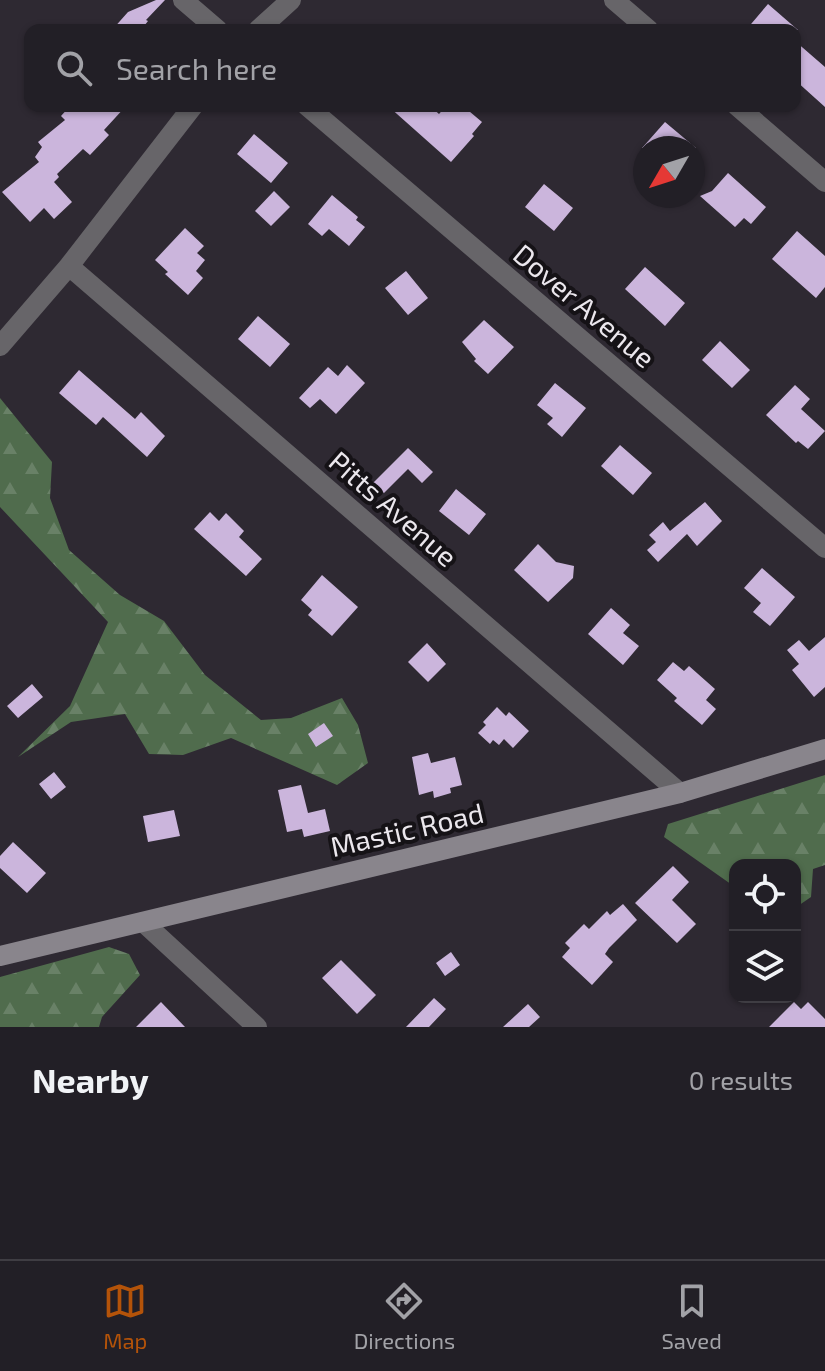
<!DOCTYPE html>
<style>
body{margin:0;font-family:"Exo 2",sans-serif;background:#2a272e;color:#f1f3f6}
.controls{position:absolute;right:24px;bottom:24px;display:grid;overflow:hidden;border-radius:16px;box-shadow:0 2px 6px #0004}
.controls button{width:72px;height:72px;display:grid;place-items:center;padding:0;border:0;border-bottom:2px solid #3f3d43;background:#221f26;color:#f1f3f6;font:40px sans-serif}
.compass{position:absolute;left:633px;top:136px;width:72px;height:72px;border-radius:50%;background:#221f26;box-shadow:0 2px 6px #0004;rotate:231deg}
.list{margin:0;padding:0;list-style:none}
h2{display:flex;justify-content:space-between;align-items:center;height:104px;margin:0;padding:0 32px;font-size:34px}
h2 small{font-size:26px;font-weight:400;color:#a2a2a7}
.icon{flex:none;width:44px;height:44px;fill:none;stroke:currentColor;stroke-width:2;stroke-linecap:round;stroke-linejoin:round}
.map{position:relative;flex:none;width:825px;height:1027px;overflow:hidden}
.search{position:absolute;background:#221f26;box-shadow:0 2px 6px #0004;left:24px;right:24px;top:24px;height:88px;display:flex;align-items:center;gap:20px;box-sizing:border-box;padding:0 28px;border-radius:16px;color:#a2a2a7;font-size:30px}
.sheet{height:232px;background:#221f26}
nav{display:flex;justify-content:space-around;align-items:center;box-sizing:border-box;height:112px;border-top:2px solid #3f3d43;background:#221f26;font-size:22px;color:#a2a2a7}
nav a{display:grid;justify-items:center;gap:4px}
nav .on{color:#b45309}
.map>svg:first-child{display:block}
.forest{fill:url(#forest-firs)}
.building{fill:#cbb5dc}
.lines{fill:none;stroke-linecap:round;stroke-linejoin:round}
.minor{stroke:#676569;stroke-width:20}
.tertiary{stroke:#676569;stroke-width:20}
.secondary{stroke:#89858c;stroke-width:20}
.labels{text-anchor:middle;stroke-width:8;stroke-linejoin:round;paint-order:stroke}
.street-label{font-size:28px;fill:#ebe7ed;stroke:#151216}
</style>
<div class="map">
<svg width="825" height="1027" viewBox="0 0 825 1027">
<defs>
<pattern id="forest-firs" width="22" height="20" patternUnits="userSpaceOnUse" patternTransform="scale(2)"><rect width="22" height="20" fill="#506c4d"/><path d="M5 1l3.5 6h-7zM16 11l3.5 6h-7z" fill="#698167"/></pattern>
</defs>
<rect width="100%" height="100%" fill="#2e2932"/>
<!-- forest -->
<path class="forest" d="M0,398l52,64 -2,36 19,52 51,45 44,26 41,54 56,45 30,-2 51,-20 16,27 10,38 -31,22 -106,-47 -48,17 -34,-1 -24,-40 -54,8 -53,35 52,-51 38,-84 -108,-115z
M825,775v90l-12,4 -2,28 -16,11v-43h-60v22l-71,-50 4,-13z
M109,947l20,7 11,21 -38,42 -3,10h-99v-50z"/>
<!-- building -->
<path class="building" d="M156,0h9l-19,20 2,1 -7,9h-29l16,-18z
M768,4l30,26h-52z
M795,41l30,26v40l-30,-27z
M70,106h56l-22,24 5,5 -19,20 -7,-6 -26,25 2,3 -5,5 18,20 -18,17 -10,-11 -14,14 -28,-30 37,-30 -4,-5 7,-10 -4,-5 27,-22 -4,-4z
M388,106h42l9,8 7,-8h17l19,16 -10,12 2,2 -23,26z
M665,122l31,26h-54z
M254,134l34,29 -17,20 -34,-29z
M728,173l38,34 -15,17 -7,-6 -9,9 -35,-31 12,-5z
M544,184l29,24 -19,23 -29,-24z
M274,191l16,16 -19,19 -16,-15z
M332,195l26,22 -2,3 9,7 -16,19 -20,-17 -7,7 -14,-12z
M185,228l19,18 -7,7 8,7 -9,11 7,7 -15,17 -23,-21 3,-2 -13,-12z
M797,231l28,25v31l-9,11 -44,-39z
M645,267l40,36 -20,23 -40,-37z
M406,271l22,27 -20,17 -23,-27z
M258,316l32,28 -20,23 -32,-28z
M484,320l30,27 -26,27 -14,-13 2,-2 -14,-17z
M720,341l30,29 -18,18 -30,-28z
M347,365l18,18 -29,31 -16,-15 -10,9 -11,-10 29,-31 10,9z
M79,370l56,49 6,-7 24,24 -18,21 -44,-40 -7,8 -37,-32z
M555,383l31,25 -24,29 -15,-13 6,-6 -16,-13z
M795,385l15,14 -9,10 24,22 -17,18 -10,-8 -2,2 -30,-28z
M620,445l32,28 -19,22 -32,-29z
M408,448l25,24 -11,11 -14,-14 -24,24 -11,-10z
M456,489l30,25 -17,21 -30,-24z
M705,502l17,19 -25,25 -10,-12 -29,28 -11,-12 9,-8 -7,-7 14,-13 7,9z
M210,512l9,9 7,-8 18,18 -5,6 23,22 -16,17 -52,-47z
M538,544l18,18 18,4 -1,12 -25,24 -34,-32z
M762,568l33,29 -25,29 -17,-14 8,-9 -17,-15z
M322,575l36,32 -26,29 -24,-21 4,-5 -11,-10z
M611,608l19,17 -7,8 16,13 -16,19 -35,-31z
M825,637v50l-11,10 -22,-27 7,-6 -12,-14 12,-10 10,11z
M427,643l19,21 -18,18 -20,-20z
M673,662l11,9 5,-5 26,23 -9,11 10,9 -14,16 -28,-24 3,-3 -20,-18z
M32,684l11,13 -25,21 -11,-12z
M497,707l9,9 3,-4 20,19 -16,17 -9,-9 -5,6 -6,-5 -3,4 -12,-11 8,-8 -3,-3z
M324,723l9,13 -17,11 -8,-13z
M428,753l3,10 24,-6 7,28 -12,3 1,5 -17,5 -1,-7 -14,4 -7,-38z
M54,772l12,15 -15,12 -12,-15z
M301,785l7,28 17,-4 5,22 -26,6 -2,-8 -15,3 -9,-42z
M174,810l6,26 -32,6 -5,-26z
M13,842l33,31 -19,20 -27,-25v-12z
M673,866l16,16 -17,18 24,24 -19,19 -42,-40z
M623,904l14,16 -28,28 -4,6 8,8 -21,23 -30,-28 8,-9 -5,-5 19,-19 5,5 18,-18 3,4z
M451,952l9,13 -15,11 -9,-13z
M341,960l35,35 -19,19 -35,-36z
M434,998l12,11 -17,18h-23z
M161,1002l24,25h-49z
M794,1002l7,7 7,-7 17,17v8h-56z
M528,1004l12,13 -11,10h-26z"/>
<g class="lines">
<!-- minor -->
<path class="minor" d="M183,0l35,30
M614,0l35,30
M258,30l33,-30
M307,106l518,442
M737,106l88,76
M69,266l611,527
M0,346l69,-80 124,-160"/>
<!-- tertiary -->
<path class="tertiary" d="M143,922l114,105"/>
<!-- secondary -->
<path class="secondary" d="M0,956l680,-163 145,-44"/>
</g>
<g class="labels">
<!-- street labels -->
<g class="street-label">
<text transform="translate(584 306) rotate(40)" y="10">Dover Avenue</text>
<text transform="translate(393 509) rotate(41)" y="10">Pitts Avenue</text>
<text transform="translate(407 830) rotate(-13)" y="10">Mastic Road</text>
</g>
</g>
</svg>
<div class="controls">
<button><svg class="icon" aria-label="locate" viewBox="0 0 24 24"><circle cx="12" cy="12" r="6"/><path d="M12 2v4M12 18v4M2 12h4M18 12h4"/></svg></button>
<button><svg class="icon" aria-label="layers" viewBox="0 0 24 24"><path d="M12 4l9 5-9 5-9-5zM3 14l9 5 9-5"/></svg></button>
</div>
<svg class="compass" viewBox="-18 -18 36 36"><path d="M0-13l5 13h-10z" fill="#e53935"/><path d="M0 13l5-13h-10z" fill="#a2a2a7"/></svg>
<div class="search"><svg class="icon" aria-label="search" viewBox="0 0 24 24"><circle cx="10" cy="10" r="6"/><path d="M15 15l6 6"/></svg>Search here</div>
</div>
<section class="sheet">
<h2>Nearby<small>0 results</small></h2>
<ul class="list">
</ul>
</section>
<nav>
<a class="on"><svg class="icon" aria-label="map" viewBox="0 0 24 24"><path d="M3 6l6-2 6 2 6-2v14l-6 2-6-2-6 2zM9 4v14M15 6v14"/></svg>Map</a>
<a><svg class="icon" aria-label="directions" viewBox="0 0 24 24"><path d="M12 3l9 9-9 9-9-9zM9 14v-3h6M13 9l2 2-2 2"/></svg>Directions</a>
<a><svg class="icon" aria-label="saved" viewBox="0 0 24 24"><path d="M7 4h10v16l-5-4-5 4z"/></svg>Saved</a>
</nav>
